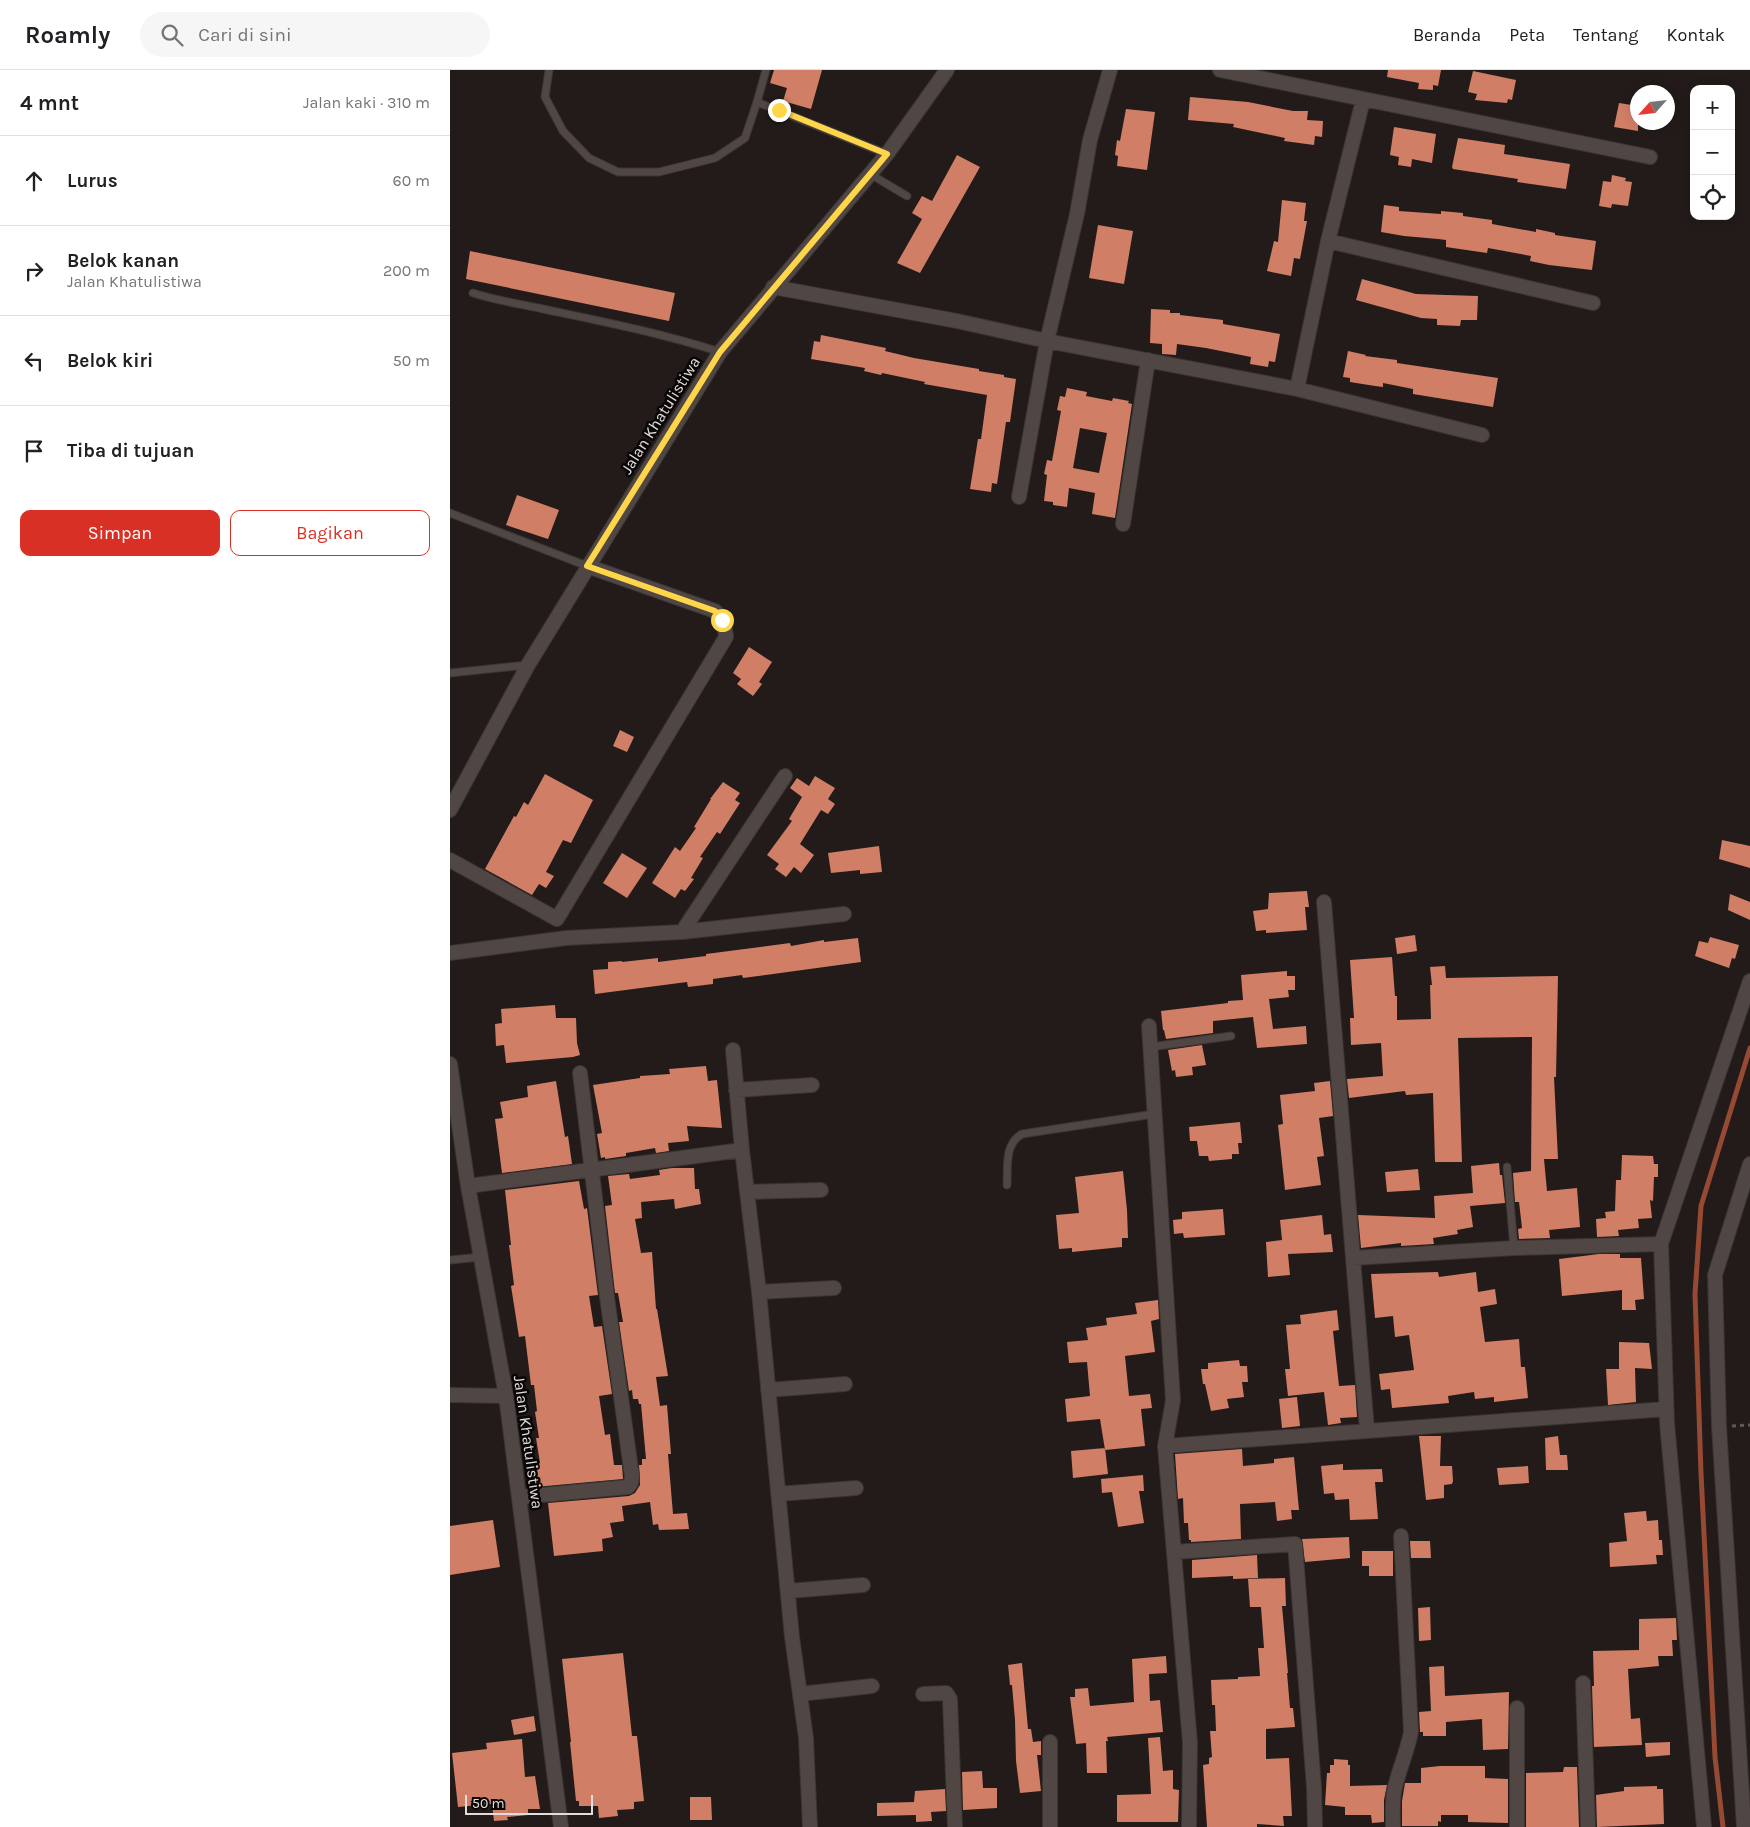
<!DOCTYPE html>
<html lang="id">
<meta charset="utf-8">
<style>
body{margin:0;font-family:Karla,sans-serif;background:#f6f6f6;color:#202124}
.controls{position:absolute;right:15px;top:15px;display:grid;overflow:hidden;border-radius:10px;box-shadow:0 2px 12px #0003}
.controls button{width:45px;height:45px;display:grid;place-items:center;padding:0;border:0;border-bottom:1px solid #e0e0e0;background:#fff;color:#202124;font:25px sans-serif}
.compass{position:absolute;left:1180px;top:15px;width:45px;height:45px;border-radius:50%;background:#fff;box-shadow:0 2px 12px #0003;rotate:243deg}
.scale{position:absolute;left:15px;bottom:12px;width:128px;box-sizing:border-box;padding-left:5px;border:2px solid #e2dddb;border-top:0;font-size:14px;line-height:18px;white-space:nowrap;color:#e2dddb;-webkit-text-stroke:4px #090606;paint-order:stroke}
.stop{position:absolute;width:15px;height:15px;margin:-11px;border:4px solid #ffd54a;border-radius:50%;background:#fff}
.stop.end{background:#ffd54a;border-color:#fff;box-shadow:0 1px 5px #0008}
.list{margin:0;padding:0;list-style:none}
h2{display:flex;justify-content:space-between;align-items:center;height:65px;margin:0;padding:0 20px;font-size:21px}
h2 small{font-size:16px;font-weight:400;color:#757577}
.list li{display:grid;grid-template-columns:32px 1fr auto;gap:15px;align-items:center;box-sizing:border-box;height:90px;padding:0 20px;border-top:1px solid #e0e0e0}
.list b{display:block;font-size:19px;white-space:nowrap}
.list p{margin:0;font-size:16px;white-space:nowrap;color:#757577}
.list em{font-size:16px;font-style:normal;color:#757577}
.actions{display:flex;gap:10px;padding:15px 20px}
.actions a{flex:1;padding:11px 0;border:1px solid #d93025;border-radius:10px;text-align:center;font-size:18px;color:#d93025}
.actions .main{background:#d93025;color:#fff}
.icon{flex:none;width:28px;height:28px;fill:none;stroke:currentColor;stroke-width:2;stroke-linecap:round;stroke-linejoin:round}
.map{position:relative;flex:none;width:1300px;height:1757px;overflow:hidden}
header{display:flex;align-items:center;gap:30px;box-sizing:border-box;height:70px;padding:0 25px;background:#fff;border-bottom:1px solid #e0e0e0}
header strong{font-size:24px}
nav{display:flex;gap:28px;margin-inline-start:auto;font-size:18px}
.search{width:350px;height:45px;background:#f6f6f6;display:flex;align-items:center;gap:12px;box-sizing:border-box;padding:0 18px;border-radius:28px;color:#757577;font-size:19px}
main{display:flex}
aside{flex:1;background:#fff}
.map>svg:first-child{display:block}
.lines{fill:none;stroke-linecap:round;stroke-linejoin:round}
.stream{stroke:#964933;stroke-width:5}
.building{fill:#d07e66;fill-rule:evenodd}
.service-casing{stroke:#3a3534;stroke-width:9}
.minor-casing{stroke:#3a3534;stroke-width:16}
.tertiary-casing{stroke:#3a3534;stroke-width:16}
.path{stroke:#5f5957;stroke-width:3;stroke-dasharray:4 4;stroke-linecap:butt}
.service{stroke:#504745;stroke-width:7}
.minor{stroke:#504745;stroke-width:14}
.tertiary{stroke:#504745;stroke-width:14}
.route{stroke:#ffd54a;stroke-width:6}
.labels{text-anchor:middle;stroke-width:5;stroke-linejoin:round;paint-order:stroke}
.street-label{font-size:16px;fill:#e2dddb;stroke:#090606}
</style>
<header>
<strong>Roamly</strong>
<div class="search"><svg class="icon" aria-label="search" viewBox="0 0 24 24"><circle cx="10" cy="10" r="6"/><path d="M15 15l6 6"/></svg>Cari di sini</div>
<nav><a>Beranda</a><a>Peta</a><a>Tentang</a><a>Kontak</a></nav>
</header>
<main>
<aside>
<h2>4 mnt<small>Jalan kaki · 310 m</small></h2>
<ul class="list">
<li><svg class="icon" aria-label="ahead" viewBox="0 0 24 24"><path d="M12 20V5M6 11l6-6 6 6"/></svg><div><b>Lurus</b></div><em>60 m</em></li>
<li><svg class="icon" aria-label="right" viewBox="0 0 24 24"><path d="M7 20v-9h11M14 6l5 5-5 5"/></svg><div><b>Belok kanan</b><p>Jalan Khatulistiwa</p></div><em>200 m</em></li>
<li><svg class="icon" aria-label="left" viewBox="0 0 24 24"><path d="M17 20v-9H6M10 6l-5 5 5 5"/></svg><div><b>Belok kiri</b></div><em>50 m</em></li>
<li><svg class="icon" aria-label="arrive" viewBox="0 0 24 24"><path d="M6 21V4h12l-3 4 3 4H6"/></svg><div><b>Tiba di tujuan</b></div></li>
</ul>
<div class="actions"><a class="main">Simpan</a><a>Bagikan</a></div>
</aside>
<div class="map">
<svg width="1300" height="1757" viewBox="0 0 1300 1757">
<rect width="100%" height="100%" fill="#221b19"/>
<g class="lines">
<!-- stream -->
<path class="stream" d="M1273,1757l-8,-70 -14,-284 -6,-179 6,-88 49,-158"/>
</g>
<!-- building -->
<path class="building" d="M324,0h48l-11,39 -28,-8 4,-13 -17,-5z
M938,0h53l-3,16 -5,-1v5l-15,-1 1,-6 -32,-6z
M1023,1l43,9 -4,20 -4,-1 -1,4 -32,-3 2,-6 -9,-2z
M740,27l58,5 45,9h15l-1,9 16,1 -1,16 -7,-1 -1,9 -30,-4 1,-3 -52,-11 1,-3 -46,-4z
M1169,33l19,3v25l-24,-4z
M676,39l29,3 -8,58 -30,-4 1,-10 -3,-1 2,-15 3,1z
M944,57l42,7 -4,29 -20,-4 -1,8 -13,-2 1,-8 -9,-2z
M1008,68l47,7 -1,9 66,10 -4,25 -49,-7 1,-3 -65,-10 -1,-2z
M507,85l23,12 -60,106 -23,-10 25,-44 -10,-6 10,-17 10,5z
M1162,105l14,3 -1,3 7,1 -4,24 -16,-2 -1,4 -12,-2 4,-25 8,1z
M832,130l24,3 -2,18h3l-7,38 -6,-1 -3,18 -24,-5 7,-30 4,1z
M934,135l15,2v4l42,3v-3l22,2v3l29,4v4l44,8v-3l19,4v2l41,6 -4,29 -43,-5 -19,-4 1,-5 -43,-8 -1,5 -41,-6v-7l-8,-1 -34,-3 -23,-4z
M648,155l35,6 -9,53 -35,-6z
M20,181l205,42 -6,28 -203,-42z
M912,209l54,15 62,2 -1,24h-16l-1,6 -23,-1v-6l-16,-1 -65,-18z
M701,239l19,1v3h10v2l43,5v4l57,10 -5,28 -6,-1 -1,6 -18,-3 1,-7 -45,-9 -29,-4 -1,11 -14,-1v-10l-12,-1z
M371,265l65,13 -1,3 29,7 65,11v2l25,4v2l12,2 -6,43h-4l-9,62 -5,-1 -1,9 -21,-3 8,-50h3l6,-44 -63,-11 1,-2 -43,-9 -1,2 -17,-4 1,-3 -54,-9 3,-18 6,1z
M898,281l18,4 -1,1 32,4v3l101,15 -5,29 -80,-13v-5l-30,-6v4l-8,-1 -25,-4v-4l-7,-1z
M617,318l20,4 -1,4 26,5 1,-3 16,3 -1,2 4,1 -17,114 -23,-4 3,-21 -26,-5 -2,19 -14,-2v-3l-9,-1 3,-26 -3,-1 3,-14 5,1 9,-50 -4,-1 3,-14 5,1zM630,358l27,5 -8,40 -26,-5z
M67,425l42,15 -11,29 -42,-14z
M299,577l23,15 -13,20 3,2 -9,12 -16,-12 4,-5 -8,-6z
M170,660l14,7 -7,15 -14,-6z
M95,704l48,26 -22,43 -8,-3 -17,32 8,4 -8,12 -7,-4 -7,11 -47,-26 29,-53 2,1 8,-15 4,3z
M365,706l20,12 -7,11 7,5 -7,10 -7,-4 -21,34 14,11 -13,18 -7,-6 -8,10 -11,-8 4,-5 -12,-9 25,-34 -3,-2 13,-22 -12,-9 7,-10 12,8z
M273,712l17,11 -5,7 5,3 -20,31 -3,-2 -17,25 3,1 -12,20 3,1 -9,12 -4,-2 -6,9 -23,-15 23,-36 5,4 16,-23 -2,-1 17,-28h-1z
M1272,770l28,6v22l-31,-9z
M429,776l3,26 -22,2v-4l-29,3 -3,-20z
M172,783l25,15 -20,30 -24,-15z
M857,821l2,16h-4l2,23 -41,3v-3l-10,1 -3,-20 15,-2 1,-16z
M1280,824l20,8v18l-22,-10z
M965,865l2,16 -20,3 -2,-16z
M1260,867l29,8 -4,14 -3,-1 -3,10 -34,-12 4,-15 9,2z
M408,868l3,24 -118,16 -1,-3 -29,4v5l-25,3 -1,-5 -92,12 -2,-24 15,-1v-7l14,-1v1l36,-4v4l48,-6v-2l84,-11 1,3 33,-6v2z
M942,887l3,39h2v24l34,-1 -1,-34h2l-2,-18 15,-1 1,12 112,-2 -2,101h-2l4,82h-14l3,32 30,-3 3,39 -31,3 1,8 -31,1 -1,-10 4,-1 -3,-26h-4l-2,-29 18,-2 1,-134 -74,1 4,124h-27l-2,-69 -27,2 -1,-4 -56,7 -2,-19 36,-3 -2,-33 -30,2 -1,-27h4l-4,-58z
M837,901v5h8v14h-7l1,7 -20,2 4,30 33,-3 1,18 -50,4 -4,-31 -40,4v12l-47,6 -2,-9h-1l-2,-19 67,-8v-2l15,-1 -2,-25z
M105,935l1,13h20l1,25 3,12 -7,2 -67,6 -2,-18 -8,1 -1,-22 7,-1 -1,-14z
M752,975l4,20 -14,2 1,8 -17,2 -1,-7 -3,1 -4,-21z
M256,996l2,15 9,-1 5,48 -35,-2 2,15 -21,2 1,8 -13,2 -1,-5 -29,5v3l-21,3v-2l-4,1 -4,-24 5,-1 -9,-48 47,-7v-2l30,-2 -1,-5z
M106,1011l9,56 3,-1 4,28 -70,9 -7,-54 8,-1 -3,-16 28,-5 -1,-11z
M880,1011l3,35 -14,2 5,38 -7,1 4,28 -36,5 -7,-65 5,-1 -3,-29 35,-4 -1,-8z
M790,1052l2,21h-4l1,11h-7v5l-23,2 -1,-5h-9l-2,-15h-7l-1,-14z
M1172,1085l31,1 1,8h4v13h-4l-1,24 -3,-1 2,18 -14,1 1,9 -21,2 1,6 -22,1 -1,-18 10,-1 -1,-6 10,-1 1,-31h5z
M1049,1093l1,12h2l3,28 -35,3 3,21 -16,3 1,4 -25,4 1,6 -33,2v-3l-40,5 -3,-33 77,3 -1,-22 39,-3 -2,-27z
M222,1098h22l1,21h4l2,15 -26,5 -1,-10 -33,3 1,16 -7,1 6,34 11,-1 4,57h1l11,67 -12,1 4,29 7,-1 4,49h-3l5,60 14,-1 2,16 -30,1 -1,-6 -5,1 -3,-23 -28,4 2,15 -14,2 3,14 -11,2 1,12 -49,5 -6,-53 81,-7 6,-3 5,-8 -1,-20h3v-6h4l-5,-55h-2l-1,-5h-5l-1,-9 -3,1 -10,-69h4l-5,-29h-3l-10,-87 7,-1 -4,-29 21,-2 1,5 30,-4 -1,-5z
M968,1099l2,21 -33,2 -2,-20z
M673,1101l4,39 1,28h-6v9l-50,5v-4l-13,1 -3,-34 23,-2 -4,-36z
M129,1111l5,28 3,-1 11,87 -9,1 5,31 8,-1 10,68 -13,2 6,39 5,-1 4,31h8l1,14 -88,8 -3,-23 8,-1 -4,-25h3l-4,-26 2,-1 -3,-26h-3l-6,-49 -6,1 -8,-51 3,-1 -5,-40h2l-6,-55z
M773,1139l2,26 -41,3 -1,-5 -9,1 -1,-14 9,-1v-7z
M872,1145l2,20 7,-1 2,18 -45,2 2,21 -22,2 -2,-35 16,-2 -2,-20z
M1149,1184h21v4h21l3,41 -9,1 1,10h-14v-20l-60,6 -3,-37z
M988,1202l1,5 37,-5 2,20 17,-3 2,15 -17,3 5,35 34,-3 2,28h4l3,31 -34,4v-5l-19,2 -1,-7 -26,4 1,7 -57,5 -2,-19 -9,1 -2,-16 35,-4 -5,-35 -14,2 -2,-21 -18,2 -4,-44z
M708,1230l1,19 -8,2 4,31 -30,4 4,40 21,-2 2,14 -11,1 4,37 -40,4 -5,-31 -33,3 -2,-23 25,-3 -3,-34 -18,1 -2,-21 21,-2 -2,-12 21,-3 -1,-7 31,-4 -2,-11z
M887,1240l2,20 -6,1 6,55 16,-1 2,32 -17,1 1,5 -13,2 -4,-33 -36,4 -3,-27h5l-4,-44 15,-1 -1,-9z
M1169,1272l30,1 3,26 -17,-1 1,34 -28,3 -2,-36h13z
M789,1290l1,6h7l1,16h-6l2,15 -17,2 2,9 -18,3 -6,-27h-2l-2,-15h7v-6z
M847,1327l3,29 -18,2 -3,-29z
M969,1366h22l-1,30h12l1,15 -1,3 -8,1v13l-18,2z
M1108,1366l2,19h7l1,15h-22l-1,-32z
M655,1378l3,26 -35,4 -2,-27z
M792,1379l1,17 31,-3v-4l20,-2 5,53h-8l1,9 -15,2 -2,-19 -35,2 1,35 -50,3v-2h-2l-1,-17h-4l-1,-25 -5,1 -3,-45z
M893,1394v6l39,-1 1,13h-8l3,37 -28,1 -1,-21 -14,1 -1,-7 -10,1 -3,-28z
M1078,1396l1,17 -30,2 -2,-17z
M693,1405l1,16h-5l5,32 -26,4 -6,-35 -10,1 -1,-14z
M1196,1441l1,10 11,-1 1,20h3l1,15h-7l1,9 -47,3 -1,-24 18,-2 -3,-28z
M43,1450l7,47 -50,8v-49z
M899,1467l1,21 -45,4 -3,-23z
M960,1471h20l1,17h-20z
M912,1481h31v25h-24v-10h-7z
M807,1485l1,23 -25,1v-3l-41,2v-18z
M835,1508l1,28h-4l6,67h-1l3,35h3l2,19 -29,2v30l23,-1 3,58h-9l1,10 -27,-2v3h-50l-4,-62 6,-1v-6l3,-1 -2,-26h6l-1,-26h-3l-1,-25 27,-1v-2l22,-1 -2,-28h6l-3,-41h-11l-2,-28z
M980,1537l1,33 -12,1 -1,-33z
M1226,1548l1,22h-5l1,16h-15l1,10 -31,3 3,50 9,-1 2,27 -48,2 -2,-61h2l-1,-35 46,-1v-31z
M173,1583l9,83h5l7,65 -10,1v7l-17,1 1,6 -19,2 -1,-12h-19v-5h-3l-6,-59h1l-9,-83z
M716,1586l1,17 -18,1 1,27 10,-1 3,32 -56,5 1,4h-2l1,32h-20l-1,-30 -10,1 -6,-47h5v-8l13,-1 2,18 44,-4 -2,-43z
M572,1593l6,66h3l2,13 8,-1v14h-4l4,36 -21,2 -4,-32 -1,-41 -3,-35h-2l-2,-20z
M994,1596l1,30 64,-4 -1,57 -25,1 -1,-31 -36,3v14h-23v-4h-3l-1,-20 12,-1 -2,-44z
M84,1646l2,15 -22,4 -3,-15z
M710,1667l3,34 10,-1v19l6,1 -1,32h-61v-27l34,-1 -3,-56z
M72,1669l3,38 10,-1 5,33h-12v6l-21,2 1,3 -14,1 -2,-17 -34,3 -6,-54 35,-4 -1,-6z
M1220,1672v13l-24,2 -1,-14z
M884,1689l14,1v5h2v21l37,-1 -3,15v22l-12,1 -1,-8h-26v-8l-20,-2 2,-32h3v-8h4z
M990,1696h45v12l23,1v44l-40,-1v-7h-27v7l-3,-1v5h-36v-25l3,-18h16v-15z
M1114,1697h13l2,60h-53v-54l37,-1z
M532,1701l1,17h14v20l-34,2 -1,-38z
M1207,1716v3h6l1,35 -67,3 -1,-32 28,-4v-4z
M495,1719l1,22 -15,1 1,9 -16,1v-7l-39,1v-13l37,-1 1,-11z
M240,1727h21l1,23h-22z"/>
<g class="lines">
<defs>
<path id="service" d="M99,0l-4,27 18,34 26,27 29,14h41l56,-14 30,-20 12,-36 130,52
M307,32l9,-32
M420,104l37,22
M23,223c24,8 49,11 75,17 57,12 116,24 172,42
M0,443l137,53
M0,603l77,-8
M700,977l81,-11
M1057,1097l7,81
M557,1115c1,-18 -3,-41 15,-51l132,-20
M0,1190l31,-3"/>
<path id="minor" d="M770,0l430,87
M878,171l265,62
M323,217l184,34 90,20 30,-127 13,-74 20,-70
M847,319l31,-148 35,-141
M569,427l28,-156 250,48 185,46
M673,454l25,-164
M0,790l107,59 169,-282c-1,-11 -3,-18 -11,-26l-128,-45
M874,832l43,528
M232,862l103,-156
M0,883l116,-15 116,-6 162,-18
M699,956l24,374 -8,46 25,297 -1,84
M283,980l9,100 17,142 33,345 14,101 4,89
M286,1020l76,-5
M18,1116l274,-36
M298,1122l73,-2
M903,1188l161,-10 147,-4
M309,1222l75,-4
M318,1320l77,-6
M0,1325l56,1
M715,1376l501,-37
M328,1424l78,-6
M70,1427l108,-10 3,-4 1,-7 -25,-179 -27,-224
M724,1482l121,-8 19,243 1,40
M338,1521l75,-6
M1133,1613l5,144
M350,1624l72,-8
M473,1624l23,-1 4,6 5,128
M1067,1638v119
M600,1672v85
M943,1757c0,-11 -1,-24 1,-35 4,-21 13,-39 17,-60l-10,-196
M1254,1757l-37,-404 -6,-179 89,-263
M1294,1757l-25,-401 -4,-151 35,-111"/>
<path id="tertiary" d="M0,740l78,-145 192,-313 167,-198 60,-84
M0,994l18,122 38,210 55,431"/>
</defs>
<!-- service casing -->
<use href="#service" class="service-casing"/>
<!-- minor casing -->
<use href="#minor" class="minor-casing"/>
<!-- tertiary casing -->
<use href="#tertiary" class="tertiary-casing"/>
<!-- path -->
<path class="path" d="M1282,1356l18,-1"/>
<!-- service -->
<use href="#service" class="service"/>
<!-- minor -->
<use href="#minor" class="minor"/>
<!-- tertiary -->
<use href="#tertiary" class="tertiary"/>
</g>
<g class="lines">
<!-- route -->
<path class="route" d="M272,550l-7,-9 -128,-45 133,-214 167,-198 -108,-44"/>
</g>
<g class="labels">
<!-- street labels -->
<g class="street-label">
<text transform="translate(210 345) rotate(-58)" y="6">Jalan Khatulistiwa</text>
<text transform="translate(79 1372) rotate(82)" y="6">Jalan Khatulistiwa</text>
</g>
</g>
</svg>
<div class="controls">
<button>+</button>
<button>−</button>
<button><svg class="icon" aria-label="locate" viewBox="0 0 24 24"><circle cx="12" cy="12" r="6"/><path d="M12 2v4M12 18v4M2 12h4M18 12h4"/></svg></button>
</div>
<svg class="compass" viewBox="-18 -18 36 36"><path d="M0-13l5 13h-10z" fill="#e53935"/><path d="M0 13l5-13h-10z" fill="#757577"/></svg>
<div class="scale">50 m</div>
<div class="stop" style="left:272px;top:550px"></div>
<div class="stop end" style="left:329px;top:40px"></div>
</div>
</main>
